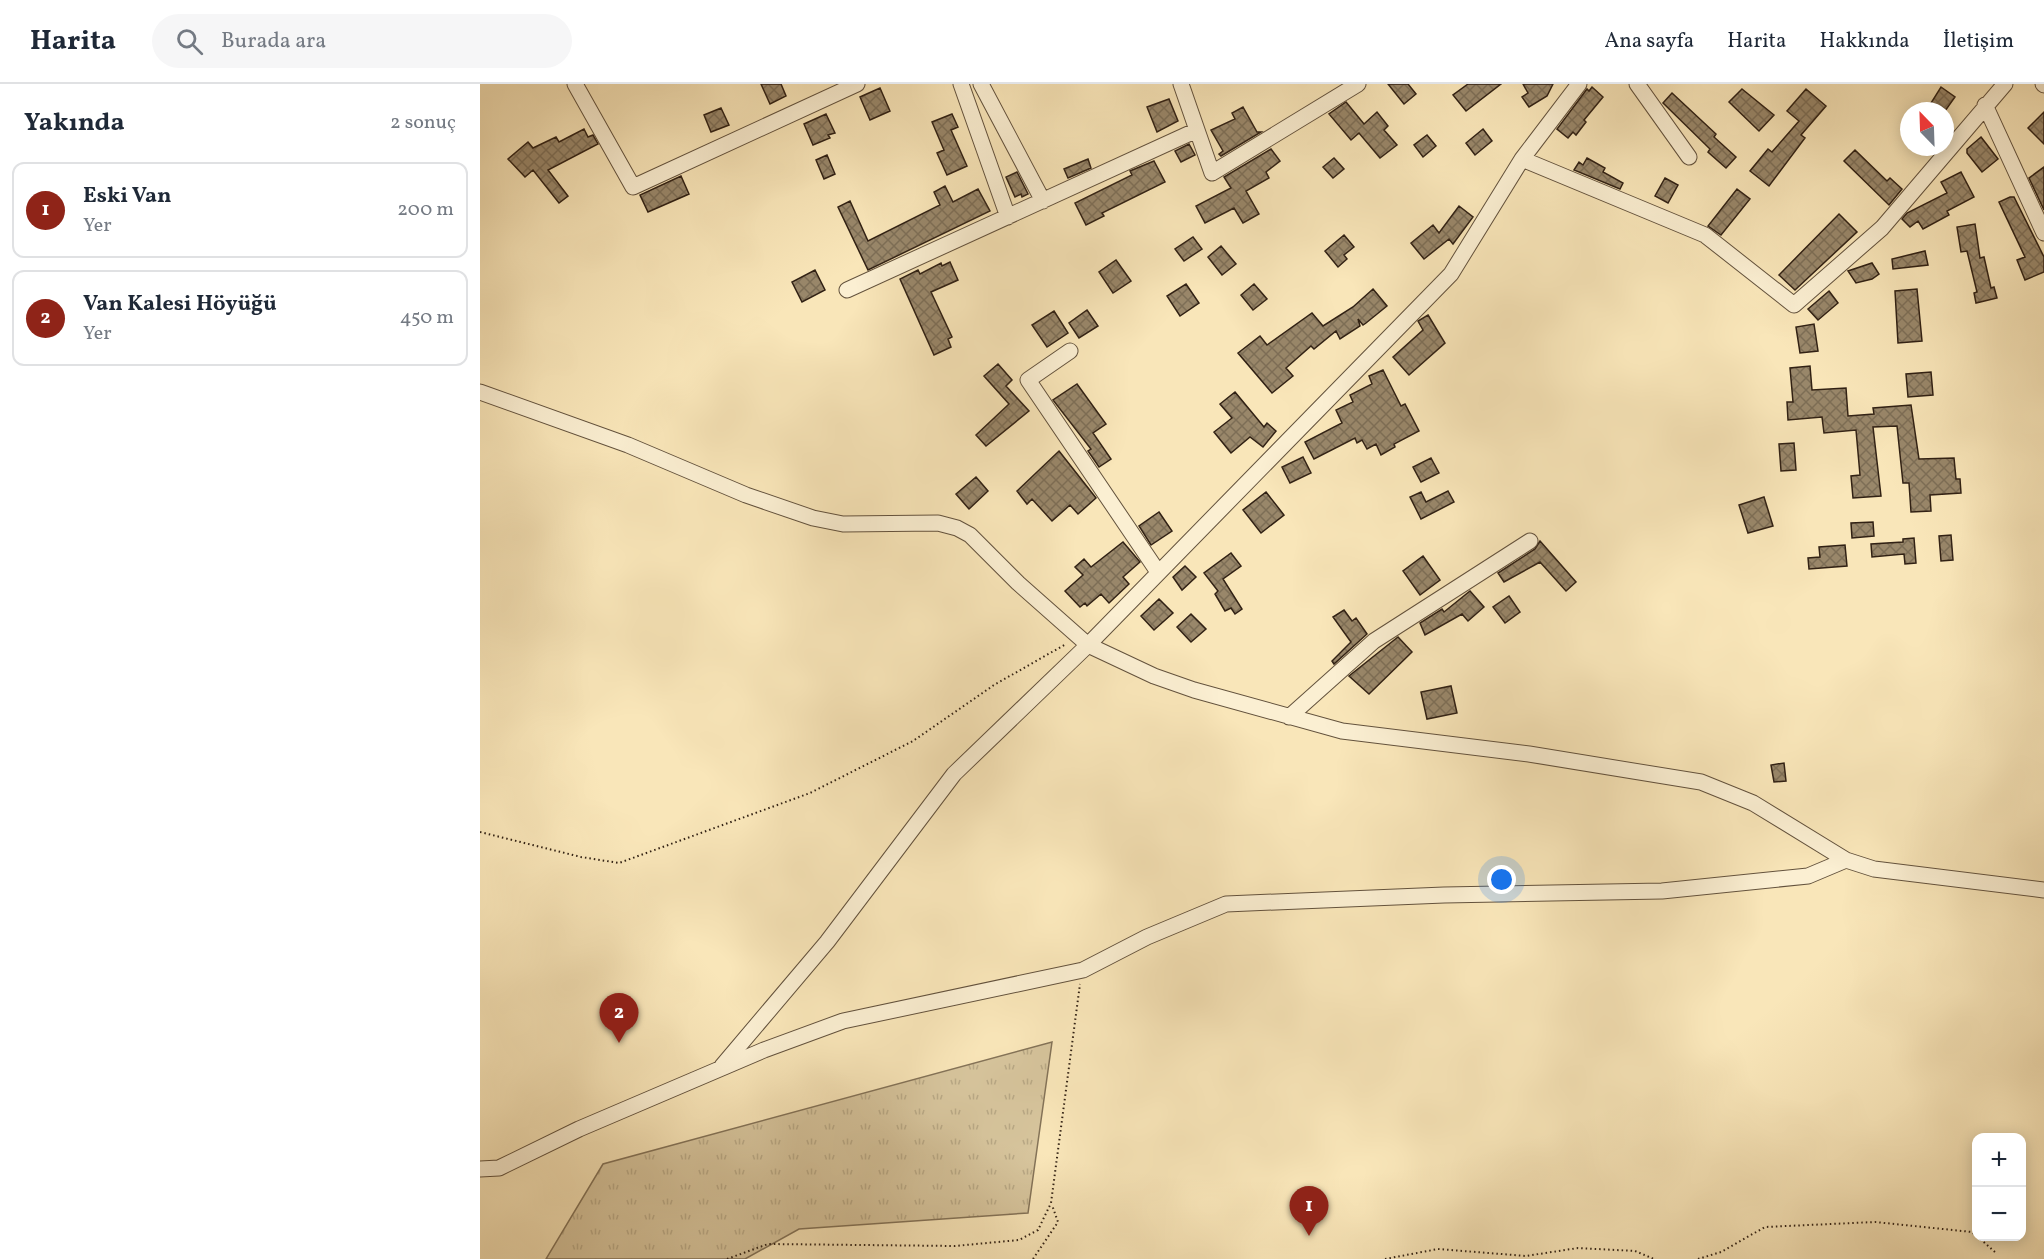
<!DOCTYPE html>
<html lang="tr">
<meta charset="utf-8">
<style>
body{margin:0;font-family:Vollkorn,serif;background:#f6f6f7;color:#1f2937}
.controls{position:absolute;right:18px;bottom:18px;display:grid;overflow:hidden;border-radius:12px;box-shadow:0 3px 15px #0003}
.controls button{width:54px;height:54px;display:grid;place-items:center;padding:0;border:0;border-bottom:2px solid #e0e1e3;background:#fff;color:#1f2937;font:30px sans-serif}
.compass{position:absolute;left:1420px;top:18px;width:54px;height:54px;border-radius:50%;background:#fff;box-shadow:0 3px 15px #0003;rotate:337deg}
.you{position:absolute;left:1022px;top:796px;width:21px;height:21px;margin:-15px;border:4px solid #fff;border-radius:50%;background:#1a73e8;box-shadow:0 0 0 9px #1a73e833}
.badge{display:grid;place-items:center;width:39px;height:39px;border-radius:50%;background:#8f2418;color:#fff;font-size:20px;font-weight:700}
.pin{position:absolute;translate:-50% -50px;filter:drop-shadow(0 2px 3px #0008)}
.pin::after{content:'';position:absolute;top:32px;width:21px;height:18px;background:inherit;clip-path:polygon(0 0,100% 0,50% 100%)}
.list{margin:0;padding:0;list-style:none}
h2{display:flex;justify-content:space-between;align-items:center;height:78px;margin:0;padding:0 24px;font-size:26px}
h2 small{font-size:20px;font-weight:400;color:#747a83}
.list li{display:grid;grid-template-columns:39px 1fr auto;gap:18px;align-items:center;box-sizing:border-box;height:96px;margin:0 12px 12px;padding:0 12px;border:2px solid #e0e1e3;border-radius:12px}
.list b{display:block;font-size:22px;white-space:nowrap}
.list p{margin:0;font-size:20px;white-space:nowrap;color:#747a83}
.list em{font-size:20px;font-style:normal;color:#747a83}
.icon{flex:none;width:33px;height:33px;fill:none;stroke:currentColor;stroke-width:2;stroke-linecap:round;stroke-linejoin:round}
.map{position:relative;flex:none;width:1564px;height:1175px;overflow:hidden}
header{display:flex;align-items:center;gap:36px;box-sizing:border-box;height:84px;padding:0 30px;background:#fff;border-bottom:2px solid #e0e1e3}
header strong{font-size:28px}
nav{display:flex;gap:33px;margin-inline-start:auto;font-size:21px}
.search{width:420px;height:54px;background:#f6f6f7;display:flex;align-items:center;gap:15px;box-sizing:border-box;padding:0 21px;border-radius:33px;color:#747a83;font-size:22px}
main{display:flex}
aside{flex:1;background:#fff}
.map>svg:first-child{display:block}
.grass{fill:url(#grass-tufts);stroke:#847358;stroke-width:1.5}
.building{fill:url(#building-cross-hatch);stroke:#312114;stroke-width:1.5}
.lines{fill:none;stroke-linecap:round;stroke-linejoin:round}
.minor-casing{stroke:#63523d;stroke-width:17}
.path{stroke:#312114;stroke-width:2;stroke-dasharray:1.5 3;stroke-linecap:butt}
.minor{stroke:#fbefd2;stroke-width:15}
</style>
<header>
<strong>Harita</strong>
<div class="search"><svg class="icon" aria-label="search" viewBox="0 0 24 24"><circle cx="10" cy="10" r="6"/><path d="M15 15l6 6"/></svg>Burada ara</div>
<nav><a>Ana sayfa</a><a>Harita</a><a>Hakkında</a><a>İletişim</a></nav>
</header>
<main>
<aside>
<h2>Yakında<small>2 sonuç</small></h2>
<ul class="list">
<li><span class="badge">1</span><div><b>Eski Van</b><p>Yer</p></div><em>200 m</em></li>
<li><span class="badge">2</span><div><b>Van Kalesi Höyüğü</b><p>Yer</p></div><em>450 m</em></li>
</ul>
</aside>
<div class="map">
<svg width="1564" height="1175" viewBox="0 0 1564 1175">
<defs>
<pattern id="grass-tufts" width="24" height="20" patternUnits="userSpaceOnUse" patternTransform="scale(1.5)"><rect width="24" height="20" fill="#d7c59d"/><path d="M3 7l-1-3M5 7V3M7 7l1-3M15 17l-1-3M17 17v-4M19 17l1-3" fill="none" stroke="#b9a986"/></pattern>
<pattern id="building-cross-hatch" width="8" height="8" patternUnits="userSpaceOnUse" patternTransform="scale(1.5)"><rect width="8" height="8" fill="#99876a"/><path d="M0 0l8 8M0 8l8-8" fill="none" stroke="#7d6e56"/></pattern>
</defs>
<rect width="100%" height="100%" fill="#f9e6b9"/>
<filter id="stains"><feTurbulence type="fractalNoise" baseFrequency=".00333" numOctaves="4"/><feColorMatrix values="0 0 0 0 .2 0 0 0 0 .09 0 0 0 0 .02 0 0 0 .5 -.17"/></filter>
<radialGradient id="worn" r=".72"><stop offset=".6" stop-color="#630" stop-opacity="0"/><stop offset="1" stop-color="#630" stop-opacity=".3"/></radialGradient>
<!-- grass -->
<path class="grass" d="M572,958l-24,171 -229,16 -54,30h-199l57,-95z"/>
<!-- building -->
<path class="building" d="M281,0h20l5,12 -16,8z
M908,0h20l8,10 -12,10z
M988,0h33l-35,27 -13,-16z
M1043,0h30l-6,12 -18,11 -7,-10 6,-4z
M1112,3l11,10 -19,23 2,2 -10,13 -3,-3 -5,6 -11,-9 30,-40 2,2z
M1461,3l14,10 -10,14h-19z
M400,4l10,23 -20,9 -10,-23z
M1262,5l32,26 -15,16 -30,-29z
M1326,5l20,17 -25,29 4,3 -36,48 -19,-15 18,-22 4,3 27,-31 -12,-10z
M1192,9l44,41 -2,3 22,20 -10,11 -18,-16 2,-3 -47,-46z
M689,15l9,22 -21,11 -10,-25z
M866,18l18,22 13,-12 11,14 -4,4 13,15 -17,13 -21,-25 -8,7 -22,-26z
M763,23l14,25h4l-40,24 -2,-2 4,-3 -12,-21 24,-11 -3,-6z
M241,24l8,17 -18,7 -7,-17z
M1564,28v32l-16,-16z
M346,30l9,19 -7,2 2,3 -17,7 -9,-21z
M472,30l6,13 -7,3 16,36 -20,9 -10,-22 7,-3 -12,-28z
M104,45l4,8 5,-2 5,9 -50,26 20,26 -9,7 -26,-33 -8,7 -17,-18 20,-17 5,6 23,-11 3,5z
M1003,45l9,12 -17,14 -9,-12z
M947,51l9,11 -13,11 -9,-12z
M1501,53l17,22 -16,13 -15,-19v-4z
M709,60l6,11 -14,7 -6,-11z
M791,65l9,12 -14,11 3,6 -23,13 13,23 -16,9 -9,-15 -29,15 -9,-17 35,-18 -7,-11z
M1375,66l32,31 3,-3 12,11 -13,16 -45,-44z
M347,71l8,19 -11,5 -8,-19z
M854,74l10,11 -11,9 -10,-11z
M1107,74l18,10 -2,4 20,11 -3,6 -46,-19 5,-8 4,3z
M608,75l3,9 -23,10 -4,-9z
M674,77l11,21 -63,31 2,3 -18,9 -11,-22 57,-28 -2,-4z
M1564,83v43l-15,-32z
M537,88l11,22 -6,3 -1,-3 -6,3 -9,-20z
M1481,88l13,25 -27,14 2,4 -26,14 -5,-8 -8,6 -8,-8 5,-6 40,-20 -6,-11z
M201,92l8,18 -41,18 -8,-17z
M1185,94l13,7 -10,18 -13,-7z
M465,102l8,16 25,-13 12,22 -122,59 -30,-63 12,-6 18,40 72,-36 -6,-13z
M1257,105l13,10 -29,36 -13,-9z
M1530,113h4l30,60v15l-19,8 -8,-20 8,-3 -26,-55z
M979,122l14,11 -20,27 -4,-5 -25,20 -13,-16 22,-18 6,8z
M1359,130l18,18 -62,58 -16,-15z
M1495,140l5,34 4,-1 7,31 3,-1 3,11 -21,5 -2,-10 3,-1 -10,-41 -6,1 -4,-25z
M864,151l10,12 -10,8 3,4 -9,8 -13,-16z
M713,153l9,12 -18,12 -9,-12z
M741,162l15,18 -14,11 -14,-18z
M1445,167l3,14 -35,4 -1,-10z
M636,176l15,21 -18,12 -14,-21z
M470,178l8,18 -27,12 21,45 -4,2 3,8 -17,8 -34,-76 18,-9 2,4 21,-11 1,3z
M1392,179l7,11 -7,5 -16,4 -8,-12z
M335,186l10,20 -23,12 -10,-20z
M706,200l13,19 -19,13 -13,-20z
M774,200l13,15 -14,11 -12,-15z
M893,205l14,17 -21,17 -3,2 -5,-6 2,7 -20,13 -4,-8 -22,18 -3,-3 -25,22 7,8 -21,17 -34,-40 22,-17 7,9 45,-32 11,13 30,-19z
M1437,205l5,52 -24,2 -3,-52z
M1349,207l9,12 -20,17 -10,-11z
M607,226l11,16 -19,12 -10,-15z
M574,227l14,22 -21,14 -15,-22z
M948,231l17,28 -36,32 -16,-18 30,-27 -5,-9z
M1334,240l4,27 -18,2 -4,-26z
M518,280l14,16 -6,6 23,25 -43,35 -10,-11 33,-31 -25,-28z
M1330,282l2,24 34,-2 2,28 26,-2 -1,-6 38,-3 8,54 35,-1 2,21h4l1,14 -31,2 1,16 -20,1 -2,-29h-6l-6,-57 -24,1 8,69 -28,2 -2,-22 9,-1 -4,-45 -32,3 -2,-16 -34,3 -1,-18h6l-3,-34z
M903,286l18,36 4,-2 14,27 -25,13 1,3 -14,8 -5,-11 -9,5 -5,-9 -5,3 -2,-5 -41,21 -9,-17 37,-19 -6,-13 17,-8 -3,-7 22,-11 -3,-8z
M1451,288l2,23 -25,2 -2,-23z
M597,300l29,40 -13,9 18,26 -12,8 -11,-16 3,-2 -38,-49z
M755,308l29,35 3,-4 9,8 -13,16 -13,-10 -19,16 -17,-21 18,-14 -12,-14z
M1314,359l2,27 -15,1 -2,-27z
M579,367l37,47 -18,16 -8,-9 -18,16 -20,-22 -5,5 -10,-13z
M823,373l8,16 -21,10 -8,-16z
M951,374l8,15 -18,9 -8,-15z
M496,393l12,14 -19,18 -13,-15z
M968,407l6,11 -33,17 -11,-22 11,-5 5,10z
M786,408l18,23 -23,18 -18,-23z
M1284,413l9,29 -25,7 -9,-28z
M679,428l13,19 -21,14 -12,-19z
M1393,438l1,14 -22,2 -1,-15z
M1471,451l2,25 -12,1 -2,-25z
M1434,454l2,25 -11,1 -1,-10 -32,3 -1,-13 32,-2v-3z
M1060,457l36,41 -10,9 -26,-29 -36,20 -6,-9 37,-24z
M643,458l17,20 -17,15 6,7 -20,19 -8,-9 -14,12 -2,-3 -5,4 -15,-16 18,-16 -8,-8 9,-8 7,8z
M1365,461l2,21 -38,3 -1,-11 12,-1 -1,-10z
M751,469l10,13 -18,13 19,30 -7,5 -4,-6 -6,3 -10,-17 3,-3 -14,-18z
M943,472l17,24 -20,15 -17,-24z
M705,482l11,11 -14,13 -9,-13z
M990,507l14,16 -16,14 -6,-7 -37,21 -5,-12 22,-14 2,3z
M1029,512l11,16 -15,11 -12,-16z
M679,515l14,14 -19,17 -13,-14z
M864,526l8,11 4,-3 11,16 -33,30 -2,-3 19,-19 -18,-25z
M711,530l15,15 -15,13 -14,-15z
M918,553l14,15 -43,42 -20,-18z
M971,602l6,27 -30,6 -6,-27z
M1304,679l2,18 -12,1 -3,-17z"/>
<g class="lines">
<defs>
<path id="minor" d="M95,0l58,103 224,-103
M481,0l47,133
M501,0l62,117
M701,0l16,46
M1157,0l52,73
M1563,0l1,1
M1505,21l59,128
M1042,75l183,76 89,70 88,-77 123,-144
M367,206l350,-160 15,43 146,-89
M590,267l-42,29 130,192
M0,308l148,53 118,50 67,23 30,6 95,-1 19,5 13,7 48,48 70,62 66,31 40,14 148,41 187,23 172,28 52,21 93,57 28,9 170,21
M809,633l85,-76 156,-100
M242,982l105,-124 127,-168 134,-129 363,-371 71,-115 57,-75
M0,1085l19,-1 80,-39 185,-79 79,-29 240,-51 64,-33 79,-33 218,-9 218,-4 146,-15 38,-16"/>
</defs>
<!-- minor casing -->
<use href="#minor" class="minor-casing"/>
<!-- path -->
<path class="path" d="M0,748l101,25 38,6 191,-70 103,-52 81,-56 72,-41
M1497,1152l18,16
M247,1175l41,-15 187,2 64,-6 19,-10 13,-27 29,-219
M553,1175l25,-37 -6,-17
M905,1175l53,-10 88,7 52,-8 57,3 19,8
M1218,1175l23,-7 44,-25 110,-5 97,10 4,4"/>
<!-- minor -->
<use href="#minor" class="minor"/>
</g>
<rect width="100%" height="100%" filter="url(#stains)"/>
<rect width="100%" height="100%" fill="url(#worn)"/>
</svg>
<div class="controls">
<button>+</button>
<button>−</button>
</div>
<svg class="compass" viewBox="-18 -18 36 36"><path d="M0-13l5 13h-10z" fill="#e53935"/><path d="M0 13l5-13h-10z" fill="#747a83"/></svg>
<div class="you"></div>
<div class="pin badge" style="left:829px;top:1152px">1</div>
<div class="pin badge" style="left:139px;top:959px">2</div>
</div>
</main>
